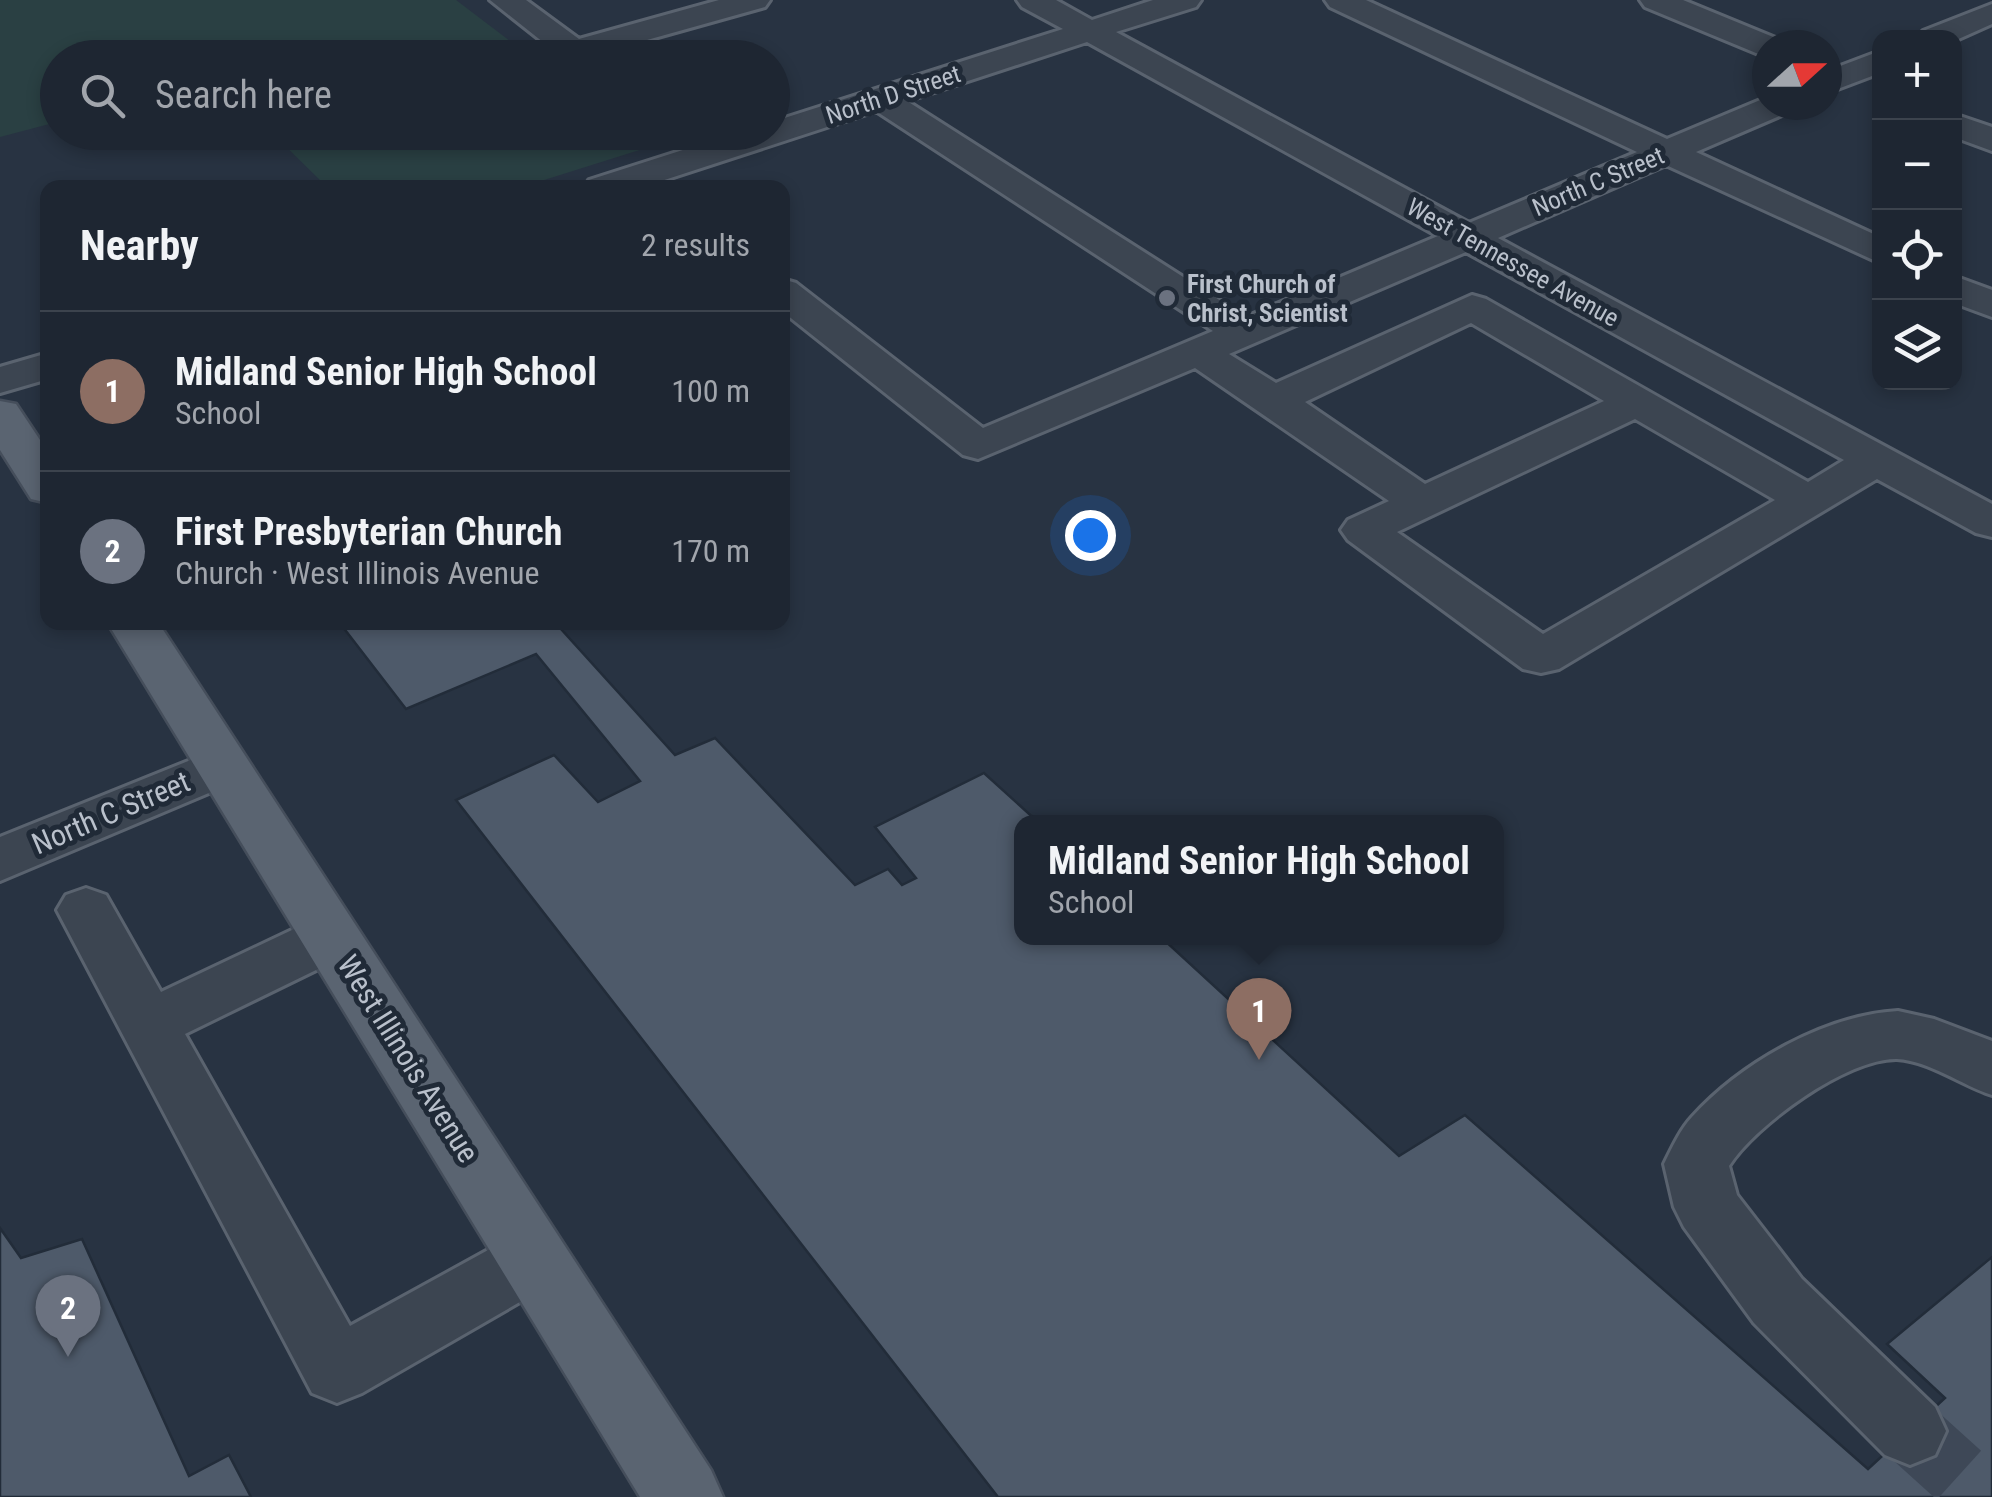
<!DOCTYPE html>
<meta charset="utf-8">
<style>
body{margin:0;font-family:"Roboto Condensed",sans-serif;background:#262e3a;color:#f1f3f6}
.controls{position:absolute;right:30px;top:30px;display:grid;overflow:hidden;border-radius:20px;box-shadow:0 5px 15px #0003}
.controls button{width:90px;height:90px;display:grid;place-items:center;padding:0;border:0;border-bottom:2px solid #3c434d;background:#1e2632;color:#f1f3f6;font:50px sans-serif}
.compass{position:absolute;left:1752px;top:30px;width:90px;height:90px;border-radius:50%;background:#1e2632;box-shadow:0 5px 15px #0003;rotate:69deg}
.you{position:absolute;left:1090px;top:535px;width:35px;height:35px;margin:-25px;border:8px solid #fff;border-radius:50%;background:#1a73e8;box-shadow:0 0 0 15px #1a73e833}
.badge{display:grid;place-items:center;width:65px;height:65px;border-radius:50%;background:#94bbf5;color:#fff;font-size:32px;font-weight:700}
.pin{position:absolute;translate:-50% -82px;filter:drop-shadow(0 2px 5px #0008)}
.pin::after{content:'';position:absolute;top:52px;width:35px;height:30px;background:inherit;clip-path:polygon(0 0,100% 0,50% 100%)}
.popup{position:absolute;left:1014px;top:815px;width:490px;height:130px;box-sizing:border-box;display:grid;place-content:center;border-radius:20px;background:#1e2632;filter:drop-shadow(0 2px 8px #0005);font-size:32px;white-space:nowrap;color:#a1a5ac}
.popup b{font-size:38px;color:#f1f3f6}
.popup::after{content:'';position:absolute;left:50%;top:100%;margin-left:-20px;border:20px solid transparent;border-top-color:#1e2632}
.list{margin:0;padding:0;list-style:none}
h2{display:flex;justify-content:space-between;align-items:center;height:130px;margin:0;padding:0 40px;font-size:42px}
h2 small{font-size:32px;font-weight:400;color:#a1a5ac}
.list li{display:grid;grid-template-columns:65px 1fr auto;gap:30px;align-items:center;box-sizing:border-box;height:160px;padding:0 40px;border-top:2px solid #3c434d}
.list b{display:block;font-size:38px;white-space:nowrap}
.list p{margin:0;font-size:32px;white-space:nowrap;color:#a1a5ac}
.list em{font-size:32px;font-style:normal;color:#a1a5ac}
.icon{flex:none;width:55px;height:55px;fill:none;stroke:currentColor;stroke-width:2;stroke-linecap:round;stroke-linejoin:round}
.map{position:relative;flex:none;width:1992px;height:1497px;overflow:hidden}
.search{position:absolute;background:#1e2632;box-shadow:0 5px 15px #0003;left:40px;top:40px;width:750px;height:110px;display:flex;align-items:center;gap:25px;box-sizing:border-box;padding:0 35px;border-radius:55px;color:#a1a5ac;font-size:38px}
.panel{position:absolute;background:#1e2632;box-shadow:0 5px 15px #0003;left:40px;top:180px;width:750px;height:450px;border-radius:20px}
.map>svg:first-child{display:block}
.green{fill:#2a4043}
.building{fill:#4e5a6a;stroke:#222c39;stroke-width:2.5}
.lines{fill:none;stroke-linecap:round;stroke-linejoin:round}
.minor-tunnel{stroke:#3e4857;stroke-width:66;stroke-dasharray:66 34;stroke-linecap:butt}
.minor-casing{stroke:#5a636f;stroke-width:6}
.major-casing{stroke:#454e5b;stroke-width:5}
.minor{fill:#3c4551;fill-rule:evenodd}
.major{fill:#5a6471;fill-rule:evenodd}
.worship-dot{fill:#6b7280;stroke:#202a37;stroke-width:4}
.labels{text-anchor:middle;stroke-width:10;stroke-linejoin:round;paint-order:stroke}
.far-street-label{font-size:25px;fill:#b9c0cb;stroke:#202a37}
.far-poi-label{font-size:25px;font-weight:bold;fill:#b9c0cb;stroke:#202a37;text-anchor:start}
.street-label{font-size:30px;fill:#b9c0cb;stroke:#202a37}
</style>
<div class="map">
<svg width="1992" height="1497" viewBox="0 0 1992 1497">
<rect width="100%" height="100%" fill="#283342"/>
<!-- green -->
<path class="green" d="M0,0h456l75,57 -473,1 -1,64 -57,15z
M629,132l20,15 -127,40h-195l-55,-54z"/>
<!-- building -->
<path class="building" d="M339,622h239l-17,7 114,126 40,-17 140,147 33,-16 14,16 14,-7 -41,-51 109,-54 54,49h-16v116h140l237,218 66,-41 403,354 77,-71 -58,-54 105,-87v240h-994l-542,-697 98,-45 44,47 42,-21 -104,-127 -130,55z
M0,1228l21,30 61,-19 107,237 40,-21 22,42h-251z"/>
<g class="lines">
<!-- minor-tunnel -->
<path class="minor-tunnel" d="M1910,1431l73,66"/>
<defs>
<path id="minor" d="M490,0h36l53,39 140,-39h51l-5,7 -168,47 3,4h-37z
M1017,0h39l36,20 61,-20h48l-5,7 -80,25 353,191 168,-71 -307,-145 -5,-7h41l301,139 98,-41 2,7h27l-5,7 -93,40 184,85v26l-214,-98 -168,73 494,266v33l-16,-4 -99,-54 -318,190 -18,4 -18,-4 -175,-129 -7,-10 7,-10 41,-19 -194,-133 -217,91 -15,-4 -181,-144v-32l14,4 187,145 230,-97 -337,-220 -236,77h-56l5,-8 150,-48h33v-10l291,-93 -41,-22zM1087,42l351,194 -192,81 -339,-216zM1466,252l378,208 -36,22 -322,-183 -14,-4 -196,88 -47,-29zM1471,323l133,78 -179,83 -120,-82zM1635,419l140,81 -232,134 -146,-102z
M1640,0h43l95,39 4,6h-15v11l-11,-3 -111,-46z
M1992,4v20l-38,17v-3h-36l5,-7z
M1880,51v22l-53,20v-22z
M1954,114l38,13v24l-38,-14z
M1954,276l38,14v27l-38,-14z
M48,353v26l-48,14v-26z
M223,747l19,6 8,13 -8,13 -242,102v-44z
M86,888l20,7 55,97 150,-71 20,-6 20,6 9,16 -9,16 -166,81 165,292 160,-88 24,-9 24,9 10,21 -10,21 -196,113 -25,10 -25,-10 -255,-483 9,-15z
M1898,1011l36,8 58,22v54c-31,-10 -62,-34 -95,-36 -50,-1 -142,66 -168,107l8,29 65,84 133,128 11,24 -11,24 -25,10 -25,-10 -131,-132 -70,-96 -10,-20 -10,-43c8,-16 16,-34 28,-47 49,-54 133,-102 206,-106z"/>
<path id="major" d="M0,401l16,3 32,48v51l-17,-4 -31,-49z
M107,622h51l553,848 12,27h-83z"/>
</defs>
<!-- minor casing -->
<use href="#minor" class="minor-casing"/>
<!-- major casing -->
<use href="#major" class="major-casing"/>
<!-- minor -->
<use href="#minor" class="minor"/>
<!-- major -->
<use href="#major" class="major"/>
</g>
<!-- markers -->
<circle class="worship-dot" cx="1167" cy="298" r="10"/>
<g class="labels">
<!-- far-street labels -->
<g class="far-street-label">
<text transform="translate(893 94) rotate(-18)" y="9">North D Street</text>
<text transform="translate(1598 181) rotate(-23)" y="9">North C Street</text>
<text transform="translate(1513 262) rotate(29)" y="9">West Tennessee Avenue</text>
</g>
<!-- far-poi labels -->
<g class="far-poi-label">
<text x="1187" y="293">First Church of<tspan x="1187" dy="29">Christ, Scientist</tspan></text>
</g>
<!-- street labels -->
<g class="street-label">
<text transform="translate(111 813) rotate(-23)" y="10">North C Street</text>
<text transform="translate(408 1059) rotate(58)" y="10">West Illinois Avenue</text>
</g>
</g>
</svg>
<div class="controls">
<button>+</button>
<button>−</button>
<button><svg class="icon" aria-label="locate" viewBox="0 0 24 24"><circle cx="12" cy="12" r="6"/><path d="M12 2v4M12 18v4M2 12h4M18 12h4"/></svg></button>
<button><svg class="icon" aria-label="layers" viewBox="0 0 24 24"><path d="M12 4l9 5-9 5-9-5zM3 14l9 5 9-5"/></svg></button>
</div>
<svg class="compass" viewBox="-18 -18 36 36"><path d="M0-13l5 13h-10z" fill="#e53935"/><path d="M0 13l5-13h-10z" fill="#a1a5ac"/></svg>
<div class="you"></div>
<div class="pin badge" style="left:1259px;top:1060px;background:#8d6e63">1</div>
<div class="popup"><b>Midland Senior High School</b>School</div>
<div class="pin badge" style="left:68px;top:1357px;background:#6b7280">2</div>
<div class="search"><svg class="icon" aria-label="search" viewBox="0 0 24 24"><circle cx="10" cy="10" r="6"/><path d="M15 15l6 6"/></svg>Search here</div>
<section class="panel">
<h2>Nearby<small>2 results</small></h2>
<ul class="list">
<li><span class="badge" style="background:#8d6e63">1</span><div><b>Midland Senior High School</b><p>School</p></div><em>100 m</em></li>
<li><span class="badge" style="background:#6b7280">2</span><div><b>First Presbyterian Church</b><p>Church · West Illinois Avenue</p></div><em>170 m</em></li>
</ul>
</section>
</div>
